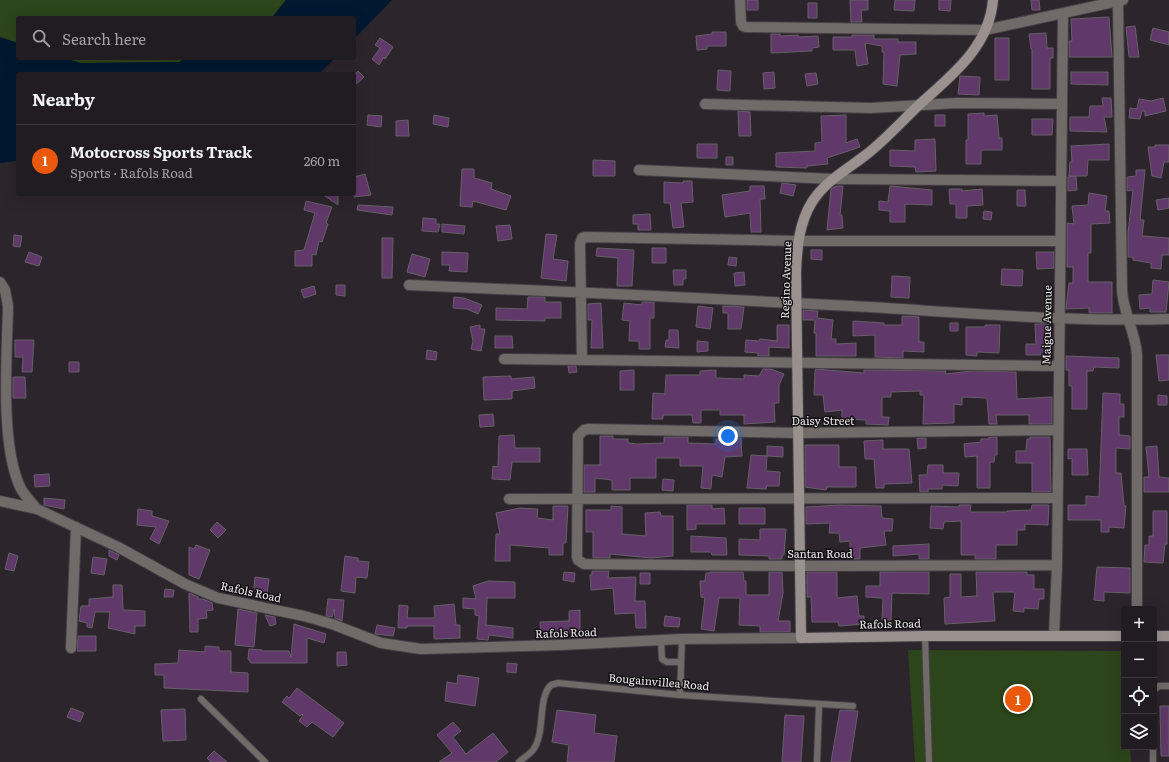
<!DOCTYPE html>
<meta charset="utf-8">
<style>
body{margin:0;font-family:Literata,serif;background:#29252a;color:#f1f3f6}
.controls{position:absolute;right:12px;bottom:12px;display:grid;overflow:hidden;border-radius:4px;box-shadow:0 4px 16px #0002}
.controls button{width:36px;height:36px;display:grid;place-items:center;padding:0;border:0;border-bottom:1px solid #3e3a3f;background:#211c21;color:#f1f3f6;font:20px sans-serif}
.you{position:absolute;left:728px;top:436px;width:14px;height:14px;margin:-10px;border:3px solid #fff;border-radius:50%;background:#1a73e8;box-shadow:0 0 0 6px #1a73e833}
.badge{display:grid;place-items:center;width:26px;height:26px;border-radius:50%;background:#ea580c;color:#fff;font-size:13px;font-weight:700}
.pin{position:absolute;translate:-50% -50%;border:2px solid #fff;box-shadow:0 1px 4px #0006}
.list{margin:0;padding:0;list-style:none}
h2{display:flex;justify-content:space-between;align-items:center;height:52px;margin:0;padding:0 16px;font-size:17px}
h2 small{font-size:13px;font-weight:400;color:#a2a1a5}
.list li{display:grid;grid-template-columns:26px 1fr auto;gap:12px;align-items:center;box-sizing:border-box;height:72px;padding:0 16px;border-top:1px solid #3e3a3f}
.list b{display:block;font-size:15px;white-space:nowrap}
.list p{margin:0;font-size:13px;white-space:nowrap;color:#a2a1a5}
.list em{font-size:13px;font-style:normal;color:#a2a1a5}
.icon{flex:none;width:22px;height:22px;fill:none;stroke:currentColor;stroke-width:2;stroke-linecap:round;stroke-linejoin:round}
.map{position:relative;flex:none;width:1169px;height:762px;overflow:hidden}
.search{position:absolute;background:#211c21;box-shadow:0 4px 16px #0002;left:16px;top:16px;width:340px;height:44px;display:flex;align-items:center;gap:10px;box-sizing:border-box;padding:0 14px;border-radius:4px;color:#a2a1a5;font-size:15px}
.panel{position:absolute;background:#211c21;box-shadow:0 4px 16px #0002;left:16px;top:72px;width:340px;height:124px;border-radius:4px}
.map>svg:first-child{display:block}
.green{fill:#2d451b}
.water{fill:#001930}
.building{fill:#603869;stroke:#666068}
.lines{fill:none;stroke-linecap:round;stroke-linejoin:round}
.lane-casing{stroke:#474047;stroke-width:8}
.street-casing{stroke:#474047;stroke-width:12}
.secondary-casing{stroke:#474047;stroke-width:12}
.lane{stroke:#706b69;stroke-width:6}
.street{stroke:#706b69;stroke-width:10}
.secondary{stroke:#98918d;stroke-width:10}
.labels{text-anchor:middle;stroke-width:3;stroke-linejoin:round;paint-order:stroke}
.street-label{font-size:11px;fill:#ece7ec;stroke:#131012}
</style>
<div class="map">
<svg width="1169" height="762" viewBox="0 0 1169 762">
<rect width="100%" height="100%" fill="#2c252c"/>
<!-- green -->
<path class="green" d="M0,0h286l-13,16 -4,2h-251v25l-18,-6z
M64,58h122l-7,4 -99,1z
M908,650l216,1v96h6l1,15h-216z"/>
<!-- water -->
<path class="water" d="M286,0h106l-38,39v-21h-85l4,-2z
M0,37l18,6v15h46l17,5 98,-1 7,-4h149l-16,16h-301v87l-18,2z"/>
<!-- building -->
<path class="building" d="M747,0h11v10h-11z
M850,0h18v10h-7l1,12h-11z
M895,0h20l-1,11 -20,-1z
M939,0h12l-1,11 -11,-1z
M1031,0h8l1,10h-8z
M808,3h9v15h-9z
M1109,17l3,40h-43v-16h3l-1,-22z
M1135,26l4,31h-10l-3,-30z
M1153,28l16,4v13l-19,-5z
M712,32h14v14h-19v3l-10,1 -1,-14 16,-2z
M1046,33l1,15h6v10h-3v31h-18v-40h-1l-2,-15z
M771,34h9v2l18,-1v2l20,-1 1,11 -7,1v3l-41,2z
M852,35h22v4h24v3h18v12l-16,1 -3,31 -14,-2 1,-32h-2v-6l-17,-3 3,21 -11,2 -2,-16h-22v-13h19z
M380,38l13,9 -8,12 -1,-2 -5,8 -7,-6 8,-11 -5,-3z
M995,38h14v42h-14z
M718,70l13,1 -1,20 -13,-1z
M358,71l6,6 -10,9v-11z
M774,72l1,16 -11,1 -1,-16z
M1071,72h37v13l-37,-1z
M816,73l2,11 -11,2 -2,-12z
M960,76l20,1 -1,18 -21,-1z
M1102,98h9l1,19h-8l3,15 -37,-1v-14h19l1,-11h13z
M1163,98l3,13 -21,5v-5h-3l-2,8 -11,-1 1,-10 7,1 2,-10 12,2z
M738,111l12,1 1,24h-12z
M984,113v3l13,-1 2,23h3v12h-21v14h-15v-24h2v-26z
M368,115l14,1 -1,11 -14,-2z
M434,115l15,3 -1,9 -15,-3z
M846,115v28l11,-4 3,8 -33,11 1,6 -21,2v2l-31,-1v-14l39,-2v-8l7,-1 -1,-26z
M935,115h10v11h-10z
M1032,119h21l-1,16h-20z
M408,120l1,16h-13v-15z
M935,139l1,32 -20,1 -1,-5 -25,-1v-16l25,1v-11z
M697,144h20v14h-20z
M1109,144v16h-21l-1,16h-18l1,-14h2l-1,-16z
M1155,145h14v17h-5l-3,16 -9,-2 -4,-29h7z
M726,157h7v8h-7z
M593,160l22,1v15h-22z
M462,169h12v9l18,5 -1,6 20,7 -5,14 -33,-9 -1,6 -12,-1z
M1136,170h9l-5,50h4l-2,16 27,2v17h-7l-1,14 -10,-1v-5l-18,-3v-3h-5v-24l5,-43 -6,1v-14l9,-1z
M365,174l6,21 -17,2v-20z
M1076,176l1,14 -9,1v-14z
M683,181h9l1,21 -12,1 3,24 -11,1 -3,-25h-6v-21l19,1z
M782,183l14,2 -3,11 -13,-3z
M750,186h14l1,13h-5l1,33h-10l-1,-19 -25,4 -3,-22 28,-4z
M836,186h7l-3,29h2l1,13 -16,2 4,-41z
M890,186l42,4v15l-27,-1v18h-15v-11l-11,-1v-9l9,1z
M949,189h13v2l20,-2 1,16 -16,1v12h-11v-14h-6z
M1017,190h8l1,16h-9z
M1089,193l18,3 -2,15h4l1,12 -19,1v29h-3v29h24v31h-23v-5l-23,1 3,-26h4v-16h-6v-44l7,1 -2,-18 16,-1z
M322,194h16v11z
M1169,198v10l-11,2 -2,-10z
M306,201l26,6 -6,16 2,1 -6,18 -3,-1 -3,14 -4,-1v12h-17v-15l9,-1 11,-37 -11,-3z
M358,205l35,2 -1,8 -35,-5z
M984,211l8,1 -1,8 -8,-1z
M650,214l1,16h-13v-6h-5v-9z
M423,218l13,1v5h4l-2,8 -16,-1z
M442,224l23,2 -1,8 -22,-2z
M510,225l2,14 -14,2 -2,-15z
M546,234l11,1 -4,24 15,2 -2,20 -25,-3z
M14,235l8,1 -2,11 -7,-1z
M382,238h11l-1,40h-10z
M597,248l37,2 -2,36h-15l1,-28 -22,-2z
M652,248h14v15h-14z
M811,250h11v10l-11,-1z
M29,252l13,5 -3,9 -14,-4z
M442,252l26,1 -1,19 -18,-1 1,-6h-8z
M1036,252h18v16l-17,1z
M412,254l18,5 -5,18 -18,-5z
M729,257l8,1 -1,8 -8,-1z
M1002,269l21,1 -1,16 -21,-1z
M673,270h13v9h-3v6h-9z
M744,272l1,13 -10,1 -1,-13z
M892,276l18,1 -1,21 -18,-1z
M1153,280l16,2 -3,30h-16v-4l-10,1 -1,-14 13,-1z
M336,285h9v11l-9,-1z
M314,286l2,8 -12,4 -3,-8z
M454,297l10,1 18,7 -4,9 -11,-5 -14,-1z
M528,297h17v5h16v16h-16v3l-49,-1v-12l31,1z
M642,302h12v16h-4v31h-11v-8h-10l1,-20 -8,-1 2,-17 18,2z
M601,303l2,45h-12l1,-28h-4v-16z
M698,306l15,2 -3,21 -14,-2z
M723,306l21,1 -3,22h-13v-16h-5z
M803,310l15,1 -1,7 16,2 -2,19h5v5l20,-1v13h-40v-23h-2l1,-13h-12z
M902,316l17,1v25h5v10l-21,-1v7l-28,-1v-22l-22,1v-15l31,2v2h18z
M950,323h8v8h-8z
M1035,324h14l1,31h-24v-11h10z
M480,325v4h5l-4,22 -10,-2 2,-8 -3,-14z
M777,325h12v23l-20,-1v9h-11v-3l-13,-1 1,-12 13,1 1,-2 17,2z
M985,325h15l-1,28 -22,-1v4l-11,-1v-28h19z
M669,330h9l1,18 -14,-1 1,-7h3z
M495,336h17l1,12h-18z
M15,340h19l-2,32h-10l1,-15h-8z
M697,341l11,1v9l-11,1z
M427,350l10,2 -1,8 -10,-1z
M1156,355h13v25l-10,1z
M1066,356l53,2v10l-25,-1 -1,4h-6v38h-15v-23h-3v-16h-3z
M69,362h10v10h-10z
M568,366h8l1,6 -8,1z
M763,369h8l13,5 -5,11v18h-5l1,19 -31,2v-9h-24v-5h-19v13h-8l-1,-8h-29v4h-11l1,-26 12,1 1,-19h34v-4l16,-1v8l28,1v-4l15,1z
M816,369l48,4v-3l82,1 -1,3 27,-3 44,1 1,27 35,-2v27h-23v-9h-33l1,9h-8l-2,-26 -25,-1v8l-8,-1v19l-31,1 1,-29h-4v-4l-29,1v5h-9v20h7l-1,8 -22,-1v-4l-24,-1v-9l-17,2 -2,-17h-9l1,-24z
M634,370v20h-14v-19z
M511,376v3l23,-2 1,11 -23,3v8l-28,1 -1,-23z
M13,377h12l1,21h-13z
M1103,393l17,1v10h4v13h-5v18l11,1v13l-14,-1v25h5l3,33h2l-2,22 -15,-1v5h-8v-12h-33v-15h18v-9l13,1z
M1158,395l9,1v9h-9z
M493,414l1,12 -14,1 -1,-12z
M514,435l1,13h25v14h-28l-2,18 -18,-1 1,-13 5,1 1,-31z
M600,436h13v3h15v4l9,1 27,-1v-6h24v6l28,1v-5l25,-1 1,18 -17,1 -3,20 -10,-2 -1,14 -10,-1 2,-22h-23v-8h-24v20h-26v12h-18v-10l-17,-2v14h-11v-27h16z
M989,437h8v18h-2l-1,7h-4v26h-13v-32l-12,1 -1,-13 17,-2v-3h8z
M1030,437h20l1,55h-19v-29h-16v-12h10l1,-12h3z
M917,438h9v10l-8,1z
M883,440v9h26l3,34 -28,1v4h-8l-2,-29h-9l-1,-18z
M805,445h34v22h17v20h-29l-1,3 -21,-3z
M767,446l16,1v10l-16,-1z
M1157,446l2,31 10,1v14h-25v-15h5l-3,-30z
M1068,449h19l1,26h-16v-17l-4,1z
M751,455l16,1 -1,15 14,1 -1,14h-12l-1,3 -19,-1z
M928,465h15v8h16l-1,13 -16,-1v4h-14v3h-8l-1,-17h8z
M49,474l1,12 -15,1 -1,-12z
M663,479l11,1 -1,11 -11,-1z
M44,498l21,2 -1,9 -20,-4z
M687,505h25v4l12,-1 1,16h-29v5l-9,1z
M839,505l42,1 1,12 11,1 -1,12h-8l2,14 -26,3v11h-10v-18l-10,1 -1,-9h-10l1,-10 -24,1v-17z
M959,505h12l-1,7h37v-1l24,-1 1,-5h17l-1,20 -23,-1v6h-8v15h-21v14h-21v-4h-14v-34l-17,1 -1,7 -13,-1 1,-22 28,1z
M553,506h15l-2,37h-3v12h-14v-7l-39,-3v16h-15l1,-27h4l-4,-21 24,-5 18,1 -1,9 16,2z
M611,506l11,1v27l24,2 -1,-23 15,-1 1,4h12v40l-22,2 -41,-4v4h-17v-26h-7v-22h25z
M739,508h26v16h-26z
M138,509l14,2v5l17,5 -10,23 -9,-5 6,-12 -19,-2z
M1153,511h14v33h-2l-2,19 -19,-1 1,-17h4v-9h4z
M217,522l9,8 -8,8 -8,-8z
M760,529h26l-2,26h-2v4h-13v-3l-30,-1v-16l21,1z
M691,536l35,2 1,17h-15l-1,-3h-20z
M929,544v15h-10v-5l-26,2v-10z
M196,545l14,5 -11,29 -10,-4v-28l5,2z
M109,550l10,5 -2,5 -8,-4z
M806,552h7v7h-7z
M9,553l9,3 -4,15 -9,-2z
M345,556l13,2v3l11,1 -2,16 -11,-1 -1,16 -14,-2z
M93,557l14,2 -3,16 -13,-2z
M1097,567l33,1v25l-26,-1v9l-10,-1z
M592,571h17l-1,7 28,-1 -1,24h10l1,27h-10l-1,-15 -20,1 -2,-26 -22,2 -1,-15h2z
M564,572l11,1 -1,9 -11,-2z
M710,572h33l1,9h2v14h23v-23h13l1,21 -5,28h12v11h-30v-6l-21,-1 1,-27h-21l-5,33 -13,-2 4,-31 -4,-1 -1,-16h5l1,-8h4z
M807,572h30v26l20,-2 2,20h5v8l-25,2 -1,-4h-26l-1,-25h-4z
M880,572h49v22l-37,-1 -1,27h-9l1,-22 -17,-1v-11h14z
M976,572h51v3h7v14h10v10h-5l-1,10 -14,-1v4l-11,-1 2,-19h-22l2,29 -50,3 -1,-26 6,-1v-23h11v23l16,-1z
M640,573h10v11h-10z
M255,577l14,2 -2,15 -11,-2 -2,-5z
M488,581l27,1v16h-28l-1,27 27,3v10l-24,-3 -1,5 -11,-1 2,-23 -4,-1v-6l-12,-1v-10l13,1 -3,-13z
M113,585h9l1,25 22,1v15h-10v8l-27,-6 2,-16h-15l-3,16 -5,-1v-4l-8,-2 2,-15h8v-7l24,-2z
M165,589l9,1 -1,7h-9z
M189,593l9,4v2h5l9,4 1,7 -7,1 1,7 -9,1v13h-8z
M328,599l16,1 -2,21 -7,-3 -1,-9 -2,8 -6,-1z
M454,604l2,21h4v13l-26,1v-13h-27v2h-9l1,-23 9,1 -1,12h28l-1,-12z
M238,609l19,4 -3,34 -19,-2z
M580,610v22h-23v6l-16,1 -1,-17 29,-1v-10z
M265,615l10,2 1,7 -6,2z
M665,616l15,2 -1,9 -15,-1z
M294,624l32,10 -2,9 -17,-5v25h-56l-3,-4 1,-10 13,1v1h27l2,6z
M377,625l18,3 -2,8 -18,-2z
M78,636h18v15h-19z
M205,646l14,1v4h12v21l17,1v19l-84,-4v-13h-9v-11l23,-1 1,-13 26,2z
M337,652h9l1,13 -10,1z
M507,663l10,1 -1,9 -9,-1z
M458,675l21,3 -4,28 -30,-5 2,-19 10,2z
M297,688l47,35 -11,14 -21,-15 -5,5 -8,-6 4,-6 -1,-1 -2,2 -18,-14 5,-6 2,2z
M1160,706h9v50h-8z
M71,708l13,5 -4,9 -13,-5z
M185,709l1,31 -23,1 -2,-31z
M557,710l39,5 -2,18 23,3 -3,26h-47l2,-17 -17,-3z
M840,710l18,1 -8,51h-19z
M785,715l19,1 -3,46h-19z
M453,722l8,9 -8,6 13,17 27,-21 15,19 -12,10h-57l13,-9 -15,-18z
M214,751l13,11h-16l-4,-4z"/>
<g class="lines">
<defs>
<path id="lane" d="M925,636l4,126
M661,640l1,19 5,3h14
M1154,690l5,-4h10
M680,695l2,-56
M201,699l64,63
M1153,747v15
M519,762c4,-4 10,-7 14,-12 13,-17 4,-52 18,-65l7,-2 122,12 173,11
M817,762l2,-57"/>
<path id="street" d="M740,0l1,22 2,4 3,1 239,3 138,-30
M1118,2l4,288c1,22 13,41 15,64v255
M705,104l166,4 86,-5 105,1
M639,170l194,9 228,2
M0,282l5,8 3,16c-1,51 -8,137 12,181 4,8 11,15 17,22
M409,285c148,6 295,13 443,21 105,6 211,16 317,13
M504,359l554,7
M582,360l-2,-116 2,-6 3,-1 213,4h262
M509,499l548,-1
M0,501l37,8 81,38 67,37 33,14 86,18 28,8 49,19 40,6 140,-4 121,-6 119,-1
M1057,565l-258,1 -215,-2 -6,-4 -1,-3 1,-121 6,-6 5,-1 209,4 260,-3
M1054,636l3,-71 6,-551
M71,648l5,-121"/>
<path id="secondary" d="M993,0c-4,47 -41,75 -73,104 -18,17 -34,35 -53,50 -19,15 -42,27 -55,48 -13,21 -15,46 -16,70l5,366 124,-2h199
M1154,636h15"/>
</defs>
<!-- lane casing -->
<use href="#lane" class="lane-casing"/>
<!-- street casing -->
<use href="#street" class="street-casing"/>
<!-- secondary casing -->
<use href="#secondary" class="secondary-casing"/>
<!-- lane -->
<use href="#lane" class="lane"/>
<!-- street -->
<use href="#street" class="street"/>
<!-- secondary -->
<use href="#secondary" class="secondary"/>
</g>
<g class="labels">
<!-- street labels -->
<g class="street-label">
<text transform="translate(786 280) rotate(-88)" y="4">Regino Avenue</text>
<text transform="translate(1047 325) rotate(-89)" y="4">Maigue Avenue</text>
<text x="823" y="425">Daisy Street</text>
<text x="820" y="558">Santan Road</text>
<text transform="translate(251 592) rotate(12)" y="4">Rafols Road</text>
<text transform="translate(890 624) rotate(-1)" y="4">Rafols Road</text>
<text transform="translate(566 633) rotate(-2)" y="4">Rafols Road</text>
<text transform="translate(659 682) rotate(5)" y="4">Bougainvillea Road</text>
</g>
</g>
</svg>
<div class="controls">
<button>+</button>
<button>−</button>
<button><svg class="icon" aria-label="locate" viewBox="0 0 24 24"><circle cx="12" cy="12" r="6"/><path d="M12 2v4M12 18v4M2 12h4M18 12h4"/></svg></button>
<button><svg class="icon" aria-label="layers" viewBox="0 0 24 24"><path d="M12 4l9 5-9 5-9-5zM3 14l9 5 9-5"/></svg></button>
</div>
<div class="you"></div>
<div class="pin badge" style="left:1018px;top:699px">1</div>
<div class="search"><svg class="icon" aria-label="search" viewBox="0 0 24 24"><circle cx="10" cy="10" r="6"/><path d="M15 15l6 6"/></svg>Search here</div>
<section class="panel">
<h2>Nearby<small></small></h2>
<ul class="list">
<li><span class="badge">1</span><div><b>Motocross Sports Track</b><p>Sports · Rafols Road</p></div><em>260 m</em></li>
</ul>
</section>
</div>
